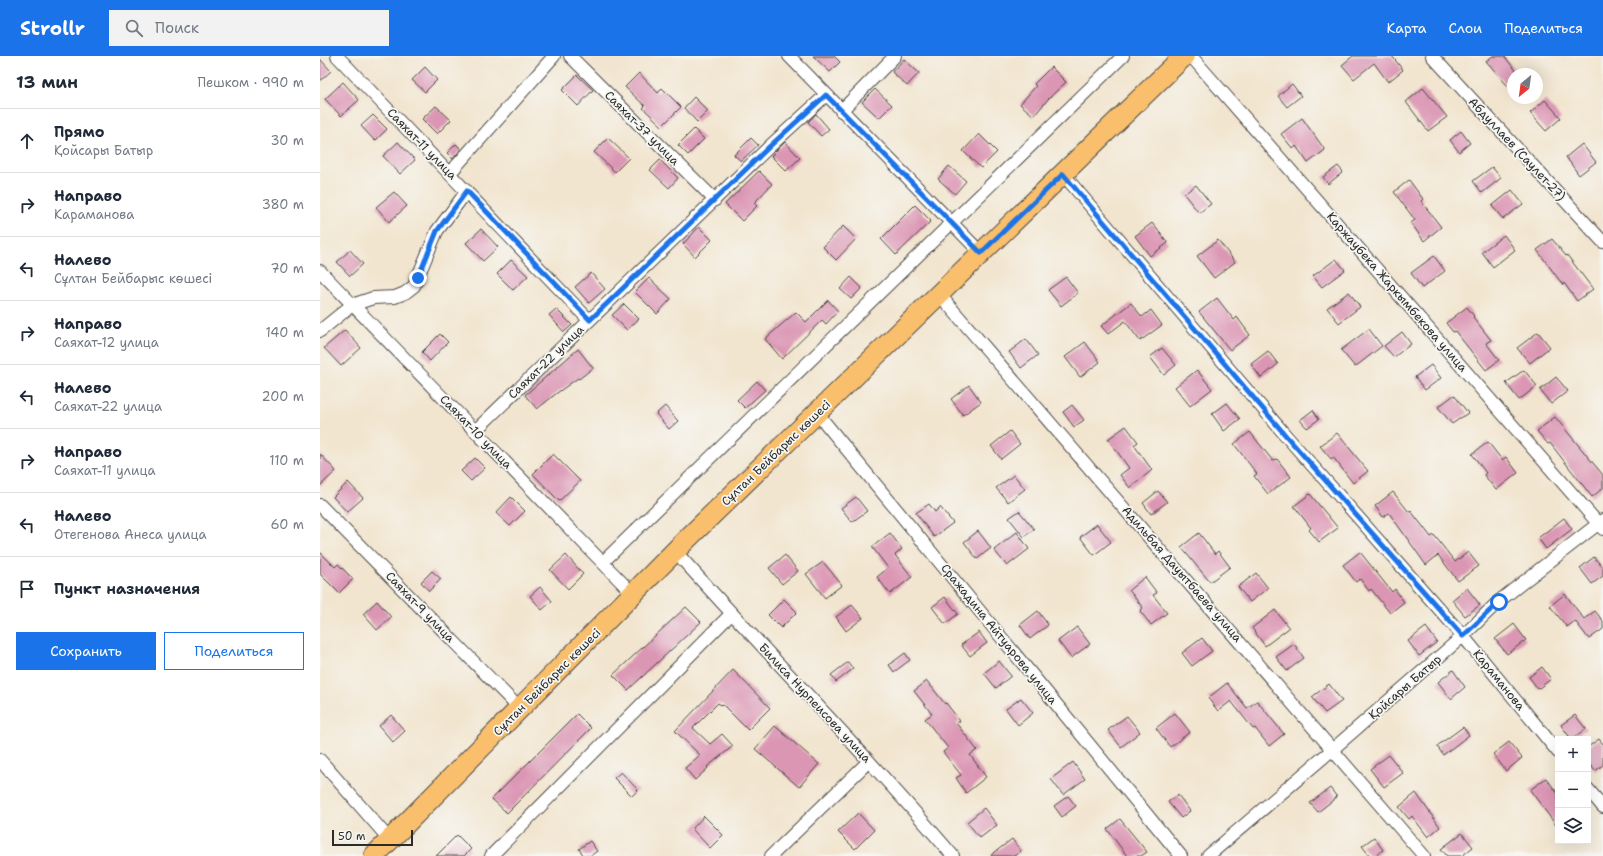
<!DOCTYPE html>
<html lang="ru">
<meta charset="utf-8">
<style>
body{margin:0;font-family:"Shantell Sans",sans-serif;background:#f2f2f3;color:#1f2937}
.controls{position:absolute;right:12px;bottom:12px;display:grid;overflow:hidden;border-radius:0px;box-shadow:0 4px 16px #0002}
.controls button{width:36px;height:36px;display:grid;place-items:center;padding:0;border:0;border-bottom:1px solid #e0e1e3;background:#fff;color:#1f2937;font:20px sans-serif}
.compass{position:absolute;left:1187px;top:12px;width:36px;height:36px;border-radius:50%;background:#fff;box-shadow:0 4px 16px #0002;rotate:209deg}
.scale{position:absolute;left:12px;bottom:10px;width:81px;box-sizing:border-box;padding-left:4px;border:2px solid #2b2b2b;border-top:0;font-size:11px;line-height:14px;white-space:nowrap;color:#2b2b2b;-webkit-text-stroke:3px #f6f6f2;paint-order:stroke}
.stop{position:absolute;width:12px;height:12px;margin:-9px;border:3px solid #1a73e8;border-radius:50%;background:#fff}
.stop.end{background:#1a73e8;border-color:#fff;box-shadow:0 1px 4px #0008}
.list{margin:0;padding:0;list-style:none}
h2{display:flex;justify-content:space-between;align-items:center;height:52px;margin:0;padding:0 16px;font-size:17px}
h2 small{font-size:13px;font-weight:400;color:#747a83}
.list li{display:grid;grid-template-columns:26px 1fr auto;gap:12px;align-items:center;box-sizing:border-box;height:64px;padding:0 16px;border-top:1px solid #e0e1e3}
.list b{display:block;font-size:15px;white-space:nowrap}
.list p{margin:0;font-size:13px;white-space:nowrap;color:#747a83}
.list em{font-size:13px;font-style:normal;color:#747a83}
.actions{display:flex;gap:8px;padding:12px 16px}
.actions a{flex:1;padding:9px 0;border:1px solid #1a73e8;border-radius:0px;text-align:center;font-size:14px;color:#1a73e8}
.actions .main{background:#1a73e8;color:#fff}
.icon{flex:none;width:22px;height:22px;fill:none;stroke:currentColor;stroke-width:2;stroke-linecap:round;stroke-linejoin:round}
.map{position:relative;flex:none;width:1283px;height:800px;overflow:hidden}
header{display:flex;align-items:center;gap:24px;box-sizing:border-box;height:56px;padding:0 20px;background:#1a73e8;color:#fff}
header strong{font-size:19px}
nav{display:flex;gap:22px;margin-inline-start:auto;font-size:14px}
.search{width:280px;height:36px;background:#f2f2f3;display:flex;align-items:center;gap:10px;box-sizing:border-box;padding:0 14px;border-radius:0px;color:#747a83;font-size:15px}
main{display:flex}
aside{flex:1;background:#fff}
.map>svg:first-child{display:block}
.building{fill:#db96b4}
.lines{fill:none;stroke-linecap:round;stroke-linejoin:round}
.minor-casing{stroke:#494744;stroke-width:14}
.primary-casing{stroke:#494744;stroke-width:22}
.minor{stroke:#fff;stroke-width:12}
.primary{stroke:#f9bf6d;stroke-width:20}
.route{stroke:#1a73e8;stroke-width:5}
.labels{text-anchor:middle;stroke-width:3.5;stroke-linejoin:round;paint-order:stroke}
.street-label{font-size:12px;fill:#2b2b2b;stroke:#f6f6f2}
</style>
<header>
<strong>Strollr</strong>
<div class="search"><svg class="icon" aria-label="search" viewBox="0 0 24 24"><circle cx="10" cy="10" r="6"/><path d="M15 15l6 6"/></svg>Поиск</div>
<nav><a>Карта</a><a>Слои</a><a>Поделиться</a></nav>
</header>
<main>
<aside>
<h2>13 мин<small>Пешком · 990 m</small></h2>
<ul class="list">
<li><svg class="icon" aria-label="ahead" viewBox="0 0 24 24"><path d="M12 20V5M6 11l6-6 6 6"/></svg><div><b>Прямо</b><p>Қойсары Батыр</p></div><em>30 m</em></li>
<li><svg class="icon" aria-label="right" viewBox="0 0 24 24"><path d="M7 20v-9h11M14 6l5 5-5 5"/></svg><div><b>Направо</b><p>Караманова</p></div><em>380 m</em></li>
<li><svg class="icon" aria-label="left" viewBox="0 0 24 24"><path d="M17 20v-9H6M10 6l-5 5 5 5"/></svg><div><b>Налево</b><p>Сұлтан Бейбарыс көшесі</p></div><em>70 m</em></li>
<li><svg class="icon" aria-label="right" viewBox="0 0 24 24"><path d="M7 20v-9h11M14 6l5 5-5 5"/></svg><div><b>Направо</b><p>Саяхат-12 улица</p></div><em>140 m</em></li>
<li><svg class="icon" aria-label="left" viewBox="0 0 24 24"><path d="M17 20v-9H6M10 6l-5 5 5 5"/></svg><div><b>Налево</b><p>Саяхат-22 улица</p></div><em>200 m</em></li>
<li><svg class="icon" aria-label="right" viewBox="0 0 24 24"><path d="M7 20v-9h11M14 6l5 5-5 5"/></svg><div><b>Направо</b><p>Саяхат-11 улица</p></div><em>110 m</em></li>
<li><svg class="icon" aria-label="left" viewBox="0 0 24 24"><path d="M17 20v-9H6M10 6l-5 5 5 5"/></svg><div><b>Налево</b><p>Отегенова Анеса улица</p></div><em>60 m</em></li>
<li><svg class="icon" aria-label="arrive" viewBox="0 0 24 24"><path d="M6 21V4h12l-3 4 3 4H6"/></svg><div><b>Пункт назначения</b></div></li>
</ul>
<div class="actions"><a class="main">Сохранить</a><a>Поделиться</a></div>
</aside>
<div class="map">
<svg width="1283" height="800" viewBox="0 0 1283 800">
<rect width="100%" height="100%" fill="#f6f6f2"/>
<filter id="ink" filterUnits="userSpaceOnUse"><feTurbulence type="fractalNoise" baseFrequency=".025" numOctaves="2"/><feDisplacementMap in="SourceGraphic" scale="8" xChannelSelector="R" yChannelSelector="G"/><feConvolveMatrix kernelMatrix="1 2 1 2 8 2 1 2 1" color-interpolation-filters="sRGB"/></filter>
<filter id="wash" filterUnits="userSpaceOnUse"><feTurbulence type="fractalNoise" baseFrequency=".012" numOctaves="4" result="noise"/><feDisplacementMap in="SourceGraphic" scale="16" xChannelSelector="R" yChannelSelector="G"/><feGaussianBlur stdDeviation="0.9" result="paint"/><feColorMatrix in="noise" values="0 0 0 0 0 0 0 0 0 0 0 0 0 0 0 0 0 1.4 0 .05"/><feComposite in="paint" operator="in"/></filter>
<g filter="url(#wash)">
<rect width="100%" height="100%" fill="#f2e5cf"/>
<g id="blocks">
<!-- building -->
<path class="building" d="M493,0h21l6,6 -10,10z
M1033,0h39l11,14 -15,12 -14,-19 -20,16 -12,-14z
M1173,0h11l15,18h-6v18l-27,-31z
M0,3l11,12 -11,10z
M584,3l15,14 -12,13 -15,-14z
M105,11l12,13 -12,12 -13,-12z
M731,11l15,15 -18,17 -14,17 -14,-12 16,-18 -2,-2z
M319,17l19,20 4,-5 19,19 -19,19 -19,-18 2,-2 -20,-19z
M257,19l16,15 -15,16 -16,-16z
M23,26l16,18 -18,16 -16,-17z
M972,28l9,12 -14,11 -9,-11z
M1103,32l24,29 -19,14 -22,-29z
M555,33l17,16 -13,13 -17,-16z
M374,41l14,14 -11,11 -13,-14z
M1225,44l16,18 -15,13 -16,-18z
M116,50l15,14 -14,14 -15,-15z
M496,58l13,15 -8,7 -13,-14z
M53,59l14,14 -12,12 -14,-15z
M982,62l23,32 -17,13 -12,-17 -3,3 -12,-15z
M374,73l10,10 -16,16 -10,-10z
M1141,75l9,12 -11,9 -9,-12z
M659,78l18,18 -16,16 -18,-17z
M288,82l21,20 -14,14 -21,-20z
M431,82l7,7 -17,16 -7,-6z
M78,86l17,18 -15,14 -17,-18z
M465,86l15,16 -14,13 -15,-15z
M136,88l5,5 -8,10 -6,-6z
M1262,88l14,18 -17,13 -13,-18z
M340,104l18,18 -9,10 -19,-18z
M629,110l17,15 -11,13 -17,-15z
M1018,110l5,6 -15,12 -5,-7z
M1172,111l9,11 -19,15 -9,-12z
M439,115l13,13 -18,19 3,3 -15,15 -17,-17z
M1089,124l14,19 -2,2 20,26 -17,14 -13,-18 4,-3 -21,-28z
M876,129l15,19 -12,9 -15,-19z
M1192,134l11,14 -20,15 -11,-13z
M74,136l13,14 -18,16 -13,-15z
M595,149l16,16 -35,34 -15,-16z
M832,167l16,20 -18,13 -15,-20z
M523,170l13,13 -20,21 -13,-13z
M379,171l13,13 -17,17 -12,-13z
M161,173l17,18 -15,14 -17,-18z
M1184,179l11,15 -22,17 -11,-15z
M1232,183l14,17 1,-1 26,34 -16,12 -13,-18 -1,2 -26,-35z
M898,184l17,22 -21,16 -17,-22z
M30,194l13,14 -13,12 -13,-14z
M1114,200l11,15 -23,17 -11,-15z
M1016,203l9,11 -23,17 -9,-11z
M191,204l17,16 -15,14 -16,-16z
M271,217l14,16 -16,14 -14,-16z
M531,221l11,11 -11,11 -11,-10z
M746,221l12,16 -17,13 -13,-16z
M329,222l22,21 -14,15 -22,-22z
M1029,236l11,15 -21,16 -12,-15z
M897,242l17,22 3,-3 13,18 -20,15 -31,-38z
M508,244l10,11 -12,13 -4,-4 -40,39 -17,-20 31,-27 10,10z
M811,247l11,14 9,-7 11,15 -22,16 -15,-20 -17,13 -7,-8z
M304,248l15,15 -12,11 -15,-15z
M1147,251l7,9 -1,1 18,23 -5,3 13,17 -13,10 -31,-39 -2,1 -7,-9z
M236,253l16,16 -8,7 -15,-17z
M1049,273l13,17 -27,21 -14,-17z
M25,274l16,18 -20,18 -17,-18z
M1082,276l9,12 -17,13 -10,-11z
M1218,276l12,15 -20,16 -13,-15z
M120,278l8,8 -18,19 -8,-9z
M706,283l12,16 -17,13 -12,-16z
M765,286l15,20 -20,15 -15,-20z
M842,292l14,17 -12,10 -14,-18z
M258,293l15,19 -14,11 -1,-1 -21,15 -20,16 -12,-14z
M948,295l10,13 -17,14 -10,-14z
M1111,309l10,13 -16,12 -10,-13z
M877,314l15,19 -22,17 -15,-19z
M1204,314l13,16 -18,14 -13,-17z
M1236,321l12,14 -17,13 -11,-14z
M437,325l8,9 -20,18 -8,-8z
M649,329l12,17 -18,13 -12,-16z
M1134,339l14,18 -16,11 -14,-17z
M907,347l13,16 -16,12 -12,-17z
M752,349l12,15 -10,7 -11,-15z
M345,350l13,15 -9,8 -13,-15z
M993,354l6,9 -12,9 -7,-8z
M1235,361l48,58v13l-11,9 -42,-54 -2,1 -11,-13z
M806,370l12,16 -4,3 18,25 -22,18 -10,-13 9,-7 -21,-29z
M690,375l10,13 -19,15 -10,-13z
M930,376l23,29 4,-2 14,18 -23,17 -14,-18 3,-2 -23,-30z
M1017,377l31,38 -15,12 -20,-26 -2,2 -11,-13z
M1168,386l14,18 4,-3 12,16 -22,17 -12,-15 2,-2 -14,-19z
M0,398l16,17 -16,15z
M233,398l27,27 -21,20 -26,-27z
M155,402l10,10 -14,13 -10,-10z
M694,419l11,14 -17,13 -12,-14z
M28,426l15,16 -16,14 -14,-15z
M838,435l9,11 -16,12 -8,-11z
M1073,436l16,20 2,-1 20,26 3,-2 21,27 13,-10 11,14 -21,15 -20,-26 -12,10 -37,-52 -6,4 -8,-11z
M990,438l28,34 -19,14 -10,-12 2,-2 -17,-22z
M191,441l14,14 -15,15 -14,-13z
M536,441l11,14 -15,11 -11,-14z
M609,448l6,8 5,-5 13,16 -19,14 -18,-24z
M699,455l15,18 -10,8 -15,-19z
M1244,462l8,11 -26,20 -8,-11z
M777,468l14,18 -17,13 -14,-18z
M658,475l13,17 -14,11 -13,-17z
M697,476l12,17 -22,17 -13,-16z
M570,477l12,16 -7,6 17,22 -22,17 -13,-17 11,-9 -16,-21z
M879,477l16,21 3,-3 12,16 -20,15 -29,-35z
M0,496l15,15 3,-3 15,15 -14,14 -19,-19z
M1040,496l32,40 3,-3 9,13 -14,11 -19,-24 -2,2 -9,-12 -4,3 -13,-17z
M246,499l17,19 -15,15 -18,-19z
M465,499l13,16 -16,13 -13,-16z
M1274,501l9,11v8l-11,8 -12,-16z
M503,506l19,23 -17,13 -19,-24z
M112,515l9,8 -12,12 -8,-9z
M936,517l12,15 -18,14 -12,-15z
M825,521l12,16 -4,2 14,18 -16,12 -11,-14 3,-3 -14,-18z
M220,531l12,14 -10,9 -12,-14z
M1147,532l13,17 -15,11 -13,-16z
M1245,538l19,25 11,-8 8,10v8l-14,10 -14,-18 -8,6 -17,-21z
M625,541l13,17 -13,10 -13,-17z
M464,543l13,13 -16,16 -13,-13z
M57,545l14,16 -14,13 -14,-16z
M532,549l11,13 -17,13 -10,-14z
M366,551l15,15 -73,68 -15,-15z
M955,554l14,18 -24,18 -13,-18z
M718,555l10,14 -18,14 -10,-14z
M1194,568l12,16 -19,14 -12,-15z
M757,571l13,17 -19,14 -13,-17z
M1106,571l11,15 -18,14 -11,-15z
M659,576l8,11 -17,13 -9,-11z
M882,582l10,13 -20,15 -10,-13z
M974,588l10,14 -17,13 -11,-14z
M585,597l5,7 -16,12 -5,-7z
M679,605l12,15 -15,12 -12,-15z
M528,606l5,7 -17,13 -5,-7z
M1222,611l9,12 -13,10 -9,-12z
M413,614l37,38 -22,22 -26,-26 -1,1 -3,-2 -25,25 17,16 12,-10 11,12 -26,21 1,1 -13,12 -10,-12 15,-13 -25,-24z
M1133,614l12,17 -14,12 -13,-17z
M607,625l18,23 1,-1 14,18 -4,2 21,27 -7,5 16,22 -20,16 -10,-15 5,-3 -18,-23 5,-4 -23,-29 7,-5 -18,-23z
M907,627l20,25 10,-7 27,33 -15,12 -14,-18 -2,1 -22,-28 -13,10 -10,-13z
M1009,628l13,17 -17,12 -13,-16z
M701,642l12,15 -15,12 -12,-16z
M855,657l15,19 -20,15 -14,-19z
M257,658l14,14 -84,85 -15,-14z
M71,659l14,16 -12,11 -14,-16z
M1255,659l11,14 -15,10 -10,-14z
M807,660l13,16 -19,15 -13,-17z
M455,670l44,38 -20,23 -44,-38z
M1143,671l6,8 -26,20 -6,-9z
M1279,683l4,5v21l-8,6 -7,-9v-15z
M1189,686l13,16 -16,13 -13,-17z
M1069,699l14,18 -19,14 -14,-18z
M753,706l12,17 -22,16 -12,-16z
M301,716l17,18 -6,6 -18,-18z
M1226,722l12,16v34l-28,-38z
M1010,732l7,9 -19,15 -8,-9z
M1096,737l24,34 -12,10 -16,-21 -3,3 -10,-12z
M858,739l12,16 -9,7 -13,-16z
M748,740l8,10 -14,11 -8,-11z
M664,752l13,17 -17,13 -13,-16z
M538,757l16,17 -19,19 -17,-17z
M384,760l19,19 -13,13 -18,-19z
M800,763l27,33 -6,4h-14l-20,-27z
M1142,777l11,14 -11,9h-15l-6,-7z
M137,779l14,14 -7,7h-28z
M1054,781l9,13 -8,6h-5l-8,-10z
M692,783l9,12 -7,5h-24z
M270,785l7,10 -7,5h-6l-5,-7z"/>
</g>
</g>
<g filter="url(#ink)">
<use href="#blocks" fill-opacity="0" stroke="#494744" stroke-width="1"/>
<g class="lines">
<defs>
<path id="minor" d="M17,0l252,264
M250,0l145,144
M469,0l192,197
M871,0l412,473
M1112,0l171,186
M521,55l54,-55
M130,117l104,-117
M743,118l224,263 176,199 95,116
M0,215l313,323
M619,238l485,562
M0,275l32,-26 21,-7 22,-1 10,-4 9,-7 23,-55 30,-40
M497,357l364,443
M155,375l295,-285 56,-51
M0,449l200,204
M355,495c92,103 189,200 278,305
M283,506l520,-506
M0,704l70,80
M1268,733l15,18
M171,800l240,-242
M451,800l98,-95
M888,800l125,-107 130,-113 36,-35 104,-81"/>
<path id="primary" d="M54,800l313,-317 497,-483"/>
</defs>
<!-- minor casing -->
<use href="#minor" class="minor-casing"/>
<!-- primary casing -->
<use href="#primary" class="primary-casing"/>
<!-- minor -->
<use href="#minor" class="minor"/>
<!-- primary -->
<use href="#primary" class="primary"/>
</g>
</g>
<g class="lines" filter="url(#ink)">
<!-- route -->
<path class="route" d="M98,222l19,-47 30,-40 123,129 180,-174 56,-51 155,158 82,-79 224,263 176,199 36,-34"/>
</g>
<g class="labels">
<!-- street labels -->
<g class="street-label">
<text transform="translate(322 72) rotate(45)" y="4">Саяхат-37 улица</text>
<text transform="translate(102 88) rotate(46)" y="4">Саяхат-11 улица</text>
<text transform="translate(1197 93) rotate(47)" y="4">Абдуллаев (Саулет-27)</text>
<text transform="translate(1077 236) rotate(49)" y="4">Каржаубека Жаркымбекова улица</text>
<text transform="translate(226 306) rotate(-44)" y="4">Саяхат-22 улица</text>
<text transform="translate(156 376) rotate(46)" y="4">Саяхат-10 улица</text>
<text transform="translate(456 397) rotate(-44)" y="4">Сұлтан Бейбарыс көшесі</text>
<text transform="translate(862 518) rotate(49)" y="4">Адильбая Дауытбаева улица</text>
<text transform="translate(100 551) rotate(46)" y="4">Саяхат-9 улица</text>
<text transform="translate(679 578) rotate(51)" y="4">Сражадина Айтуарова улица</text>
<text transform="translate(1179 624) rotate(51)" y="4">Караманова</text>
<text transform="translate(227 626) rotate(-45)" y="4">Сұлтан Бейбарыс көшесі</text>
<text transform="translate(1085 631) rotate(-41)" y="4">Қойсары Батыр</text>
<text transform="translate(495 647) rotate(47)" y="4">Билиса Нурпеисова улица</text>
</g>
</g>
</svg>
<div class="controls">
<button>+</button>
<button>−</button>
<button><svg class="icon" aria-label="layers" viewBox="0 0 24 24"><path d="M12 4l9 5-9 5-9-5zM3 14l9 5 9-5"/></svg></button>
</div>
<svg class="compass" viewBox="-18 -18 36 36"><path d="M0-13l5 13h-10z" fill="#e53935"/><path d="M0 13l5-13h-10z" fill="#747a83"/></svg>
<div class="scale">50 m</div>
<div class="stop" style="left:1179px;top:546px"></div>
<div class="stop end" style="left:98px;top:222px"></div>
</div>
</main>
